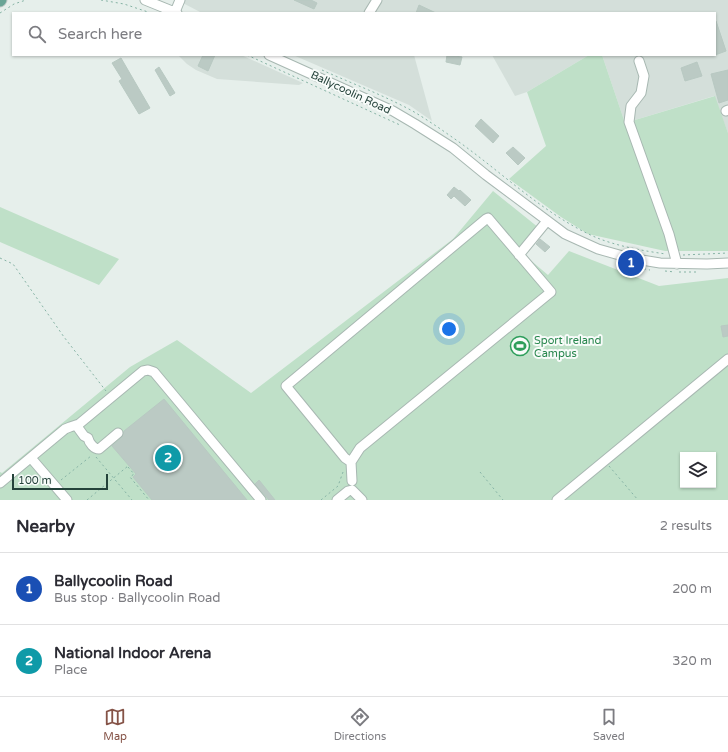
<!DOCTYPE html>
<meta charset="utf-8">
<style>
body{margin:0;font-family:"Varela Round",sans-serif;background:#f2f2f3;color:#2b2b33}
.controls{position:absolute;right:12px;bottom:12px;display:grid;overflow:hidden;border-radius:0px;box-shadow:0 1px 3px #0004}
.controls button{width:36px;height:36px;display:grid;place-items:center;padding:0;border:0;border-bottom:1px solid #e1e1e2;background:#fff;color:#2b2b33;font:20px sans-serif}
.scale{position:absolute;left:12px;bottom:10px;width:96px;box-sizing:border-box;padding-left:4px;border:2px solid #24423a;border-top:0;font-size:11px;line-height:14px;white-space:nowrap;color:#24423a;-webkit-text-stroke:3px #f7fbf9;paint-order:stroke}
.you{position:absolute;left:449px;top:329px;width:14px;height:14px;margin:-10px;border:3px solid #fff;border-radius:50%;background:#1a73e8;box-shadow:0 0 0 6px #1a73e833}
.badge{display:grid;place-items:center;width:26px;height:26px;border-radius:50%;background:#855347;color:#fff;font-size:13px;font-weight:700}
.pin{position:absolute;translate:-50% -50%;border:2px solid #fff;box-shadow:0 1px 4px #0006}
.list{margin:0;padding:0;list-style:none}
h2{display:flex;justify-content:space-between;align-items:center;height:52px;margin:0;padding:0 16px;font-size:17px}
h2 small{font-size:13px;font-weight:400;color:#7c7c81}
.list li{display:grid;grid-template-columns:26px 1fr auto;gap:12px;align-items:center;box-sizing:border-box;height:72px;padding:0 16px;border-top:1px solid #e1e1e2}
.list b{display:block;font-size:15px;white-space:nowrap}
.list p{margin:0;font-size:13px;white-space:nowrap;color:#7c7c81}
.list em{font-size:13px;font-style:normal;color:#7c7c81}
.icon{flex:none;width:22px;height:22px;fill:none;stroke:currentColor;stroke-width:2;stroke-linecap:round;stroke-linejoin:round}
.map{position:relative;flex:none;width:728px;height:500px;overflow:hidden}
.search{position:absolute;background:#fff;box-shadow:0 1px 3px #0004;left:12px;right:12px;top:12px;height:44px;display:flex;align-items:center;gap:10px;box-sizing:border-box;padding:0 14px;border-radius:0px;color:#7c7c81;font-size:15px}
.sheet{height:196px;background:#fff}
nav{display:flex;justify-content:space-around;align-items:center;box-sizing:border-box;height:56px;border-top:1px solid #e1e1e2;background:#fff;font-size:11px;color:#7c7c81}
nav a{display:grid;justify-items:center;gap:2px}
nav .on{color:#855347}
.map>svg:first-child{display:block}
.built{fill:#d4dfda}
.green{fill:#bfe0c8;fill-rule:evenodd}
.building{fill:#bbcac4;stroke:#b8c9c2}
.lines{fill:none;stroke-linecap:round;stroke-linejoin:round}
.minor-casing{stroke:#a8b8b2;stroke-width:11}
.major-casing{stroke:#c2cac8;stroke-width:13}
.path{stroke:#86b3a5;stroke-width:1;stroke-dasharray:2 3;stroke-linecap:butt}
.minor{stroke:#fff;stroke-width:9}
.major{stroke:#6aa596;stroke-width:11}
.labels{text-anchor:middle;stroke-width:4;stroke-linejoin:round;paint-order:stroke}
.street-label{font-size:11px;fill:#24423a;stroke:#f7fbf9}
.leisure-label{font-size:11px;fill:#27864d;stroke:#f7fbf9;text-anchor:start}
</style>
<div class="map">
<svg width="728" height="500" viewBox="0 0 728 500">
<rect width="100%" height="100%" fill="#e6efeb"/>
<!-- built -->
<path class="built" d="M177,0h551v133l-14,-37 -89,27 -23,-68h113v-42h-513z
M178,55h63l62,28 -4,2 -82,-6 -21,-9 -9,-6z
M293,55h121l18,66 -23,-16z
M492,55h97l-62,37 -12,4z"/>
<!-- green -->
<path class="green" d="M589,55h13l23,68 90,-27 13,37v118h-63l-77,-17 -27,-17 -52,-38 37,-33 -19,-54z
M493,191l46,37 -17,25 26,22 21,-24 90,35 69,-8v222h-728v-28l2,1 128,-106 47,-27 74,53 202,-154zM683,455h30v30h-30z
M0,207l119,52 -20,26 -99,-43z"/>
<!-- building -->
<path class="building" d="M294,0h17l6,3 -3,6z
M419,5l17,8h-20z
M715,21h1l10,30 -11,4z
M203,55h12l-7,16 -10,-5z
M447,55l15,2 -2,8 -14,-3z
M121,58l29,50 -11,6 -20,-33 3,-2 -10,-16z
M697,62l5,14 -17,5 -4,-13z
M159,67l16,26 -5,3 -15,-26z
M728,70v30l-9,3 -8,-29z
M481,119l18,17 -6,7 -18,-17z
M513,147l12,11 -7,7 -12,-12z
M454,187l5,4 1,-1 11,10 -6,6 -11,-10 -3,3 -4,-4z
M540,239l10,8 -5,5 -9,-8z
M728,325v11l-5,1 -2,-11z
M164,399l83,101h-95l-19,-23 3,-3 -24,-28 10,-9 2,-6z
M259,480l16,20h-6l-14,-16z"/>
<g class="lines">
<defs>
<path id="minor" d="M145,0l32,13
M175,12l5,-12
M369,13l8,-13
M269,55l124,56 22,13 38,24 33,27 79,59 33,15 32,9 30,5 47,1 21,-1
M639,61l5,15 -3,17 -10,13 -2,16 40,112 8,30
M726,111l2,-1
M519,255l28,-34
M76,425l8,11 4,2c1,5 6,11 11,11l19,-16
M31,458l36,42
M351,462l-6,-4 -59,-72 200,-167 2,-1 63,74 -191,156 -9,14 1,19
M0,483l65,-54 5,-2 9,-3 64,-53 5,-1 6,2 107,128
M337,500l11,-9 4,-1 10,10
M557,500l171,-141"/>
<path id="major" d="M0,1l1,-1"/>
</defs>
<!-- minor casing -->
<use href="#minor" class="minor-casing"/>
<!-- major casing -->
<use href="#major" class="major-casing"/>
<!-- path -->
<path class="path" d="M101,0l23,4 27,9
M0,13l14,-9 12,-4
M193,13h2
M247,55l153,70
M322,70c31,14 64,26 94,43 11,7 22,14 33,22 49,33 92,78 146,102 21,9 49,14 71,17
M683,255l45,-2
M0,258l13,6 51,73 42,54
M639,268l11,2
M665,271l10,1
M679,272h18
M96,457l36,43
M609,466l29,34
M128,467l6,7 -4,3 19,23
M480,472l23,28
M61,480l30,-24
M87,500l41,-34
M321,500l17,-14 5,-14"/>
<!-- minor -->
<use href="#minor" class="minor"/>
<!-- major -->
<use href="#major" class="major"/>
</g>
<!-- icons -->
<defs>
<symbol id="stadium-ring" viewBox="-11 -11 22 22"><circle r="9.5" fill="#f7fbf9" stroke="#2e9e5b" stroke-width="1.5"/><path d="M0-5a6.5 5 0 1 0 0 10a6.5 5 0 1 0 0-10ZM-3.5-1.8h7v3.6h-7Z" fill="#2e9e5b"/></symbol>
</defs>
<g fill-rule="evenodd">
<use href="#stadium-ring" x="509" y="335" width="22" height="22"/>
</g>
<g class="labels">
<!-- street labels -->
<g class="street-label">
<text transform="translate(351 92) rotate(25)" y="4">Ballycoolin Road</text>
</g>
<!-- leisure labels -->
<g class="leisure-label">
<text x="534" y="344">Sport Ireland<tspan x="534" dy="13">Campus</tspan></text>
</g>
</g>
</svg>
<div class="controls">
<button><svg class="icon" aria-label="layers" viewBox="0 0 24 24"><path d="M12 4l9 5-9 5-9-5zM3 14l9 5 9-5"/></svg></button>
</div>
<div class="scale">100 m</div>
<div class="you"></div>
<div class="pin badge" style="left:631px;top:263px;background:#1a4fb4">1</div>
<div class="pin badge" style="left:168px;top:458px;background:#0f9aa8">2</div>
<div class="search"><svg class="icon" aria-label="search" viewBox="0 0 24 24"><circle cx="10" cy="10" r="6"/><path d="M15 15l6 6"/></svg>Search here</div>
</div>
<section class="sheet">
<h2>Nearby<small>2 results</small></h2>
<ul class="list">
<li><span class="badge" style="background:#1a4fb4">1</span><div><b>Ballycoolin Road</b><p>Bus stop · Ballycoolin Road</p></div><em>200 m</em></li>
<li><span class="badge" style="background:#0f9aa8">2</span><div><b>National Indoor Arena</b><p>Place</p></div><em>320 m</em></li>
</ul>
</section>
<nav>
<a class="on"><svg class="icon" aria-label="map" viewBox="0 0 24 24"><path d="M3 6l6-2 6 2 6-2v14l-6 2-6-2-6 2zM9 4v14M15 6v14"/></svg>Map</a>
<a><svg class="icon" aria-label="directions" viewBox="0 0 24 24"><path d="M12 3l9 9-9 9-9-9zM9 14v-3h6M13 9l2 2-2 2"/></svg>Directions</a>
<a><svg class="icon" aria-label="saved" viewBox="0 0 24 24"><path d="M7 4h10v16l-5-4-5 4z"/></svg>Saved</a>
</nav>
